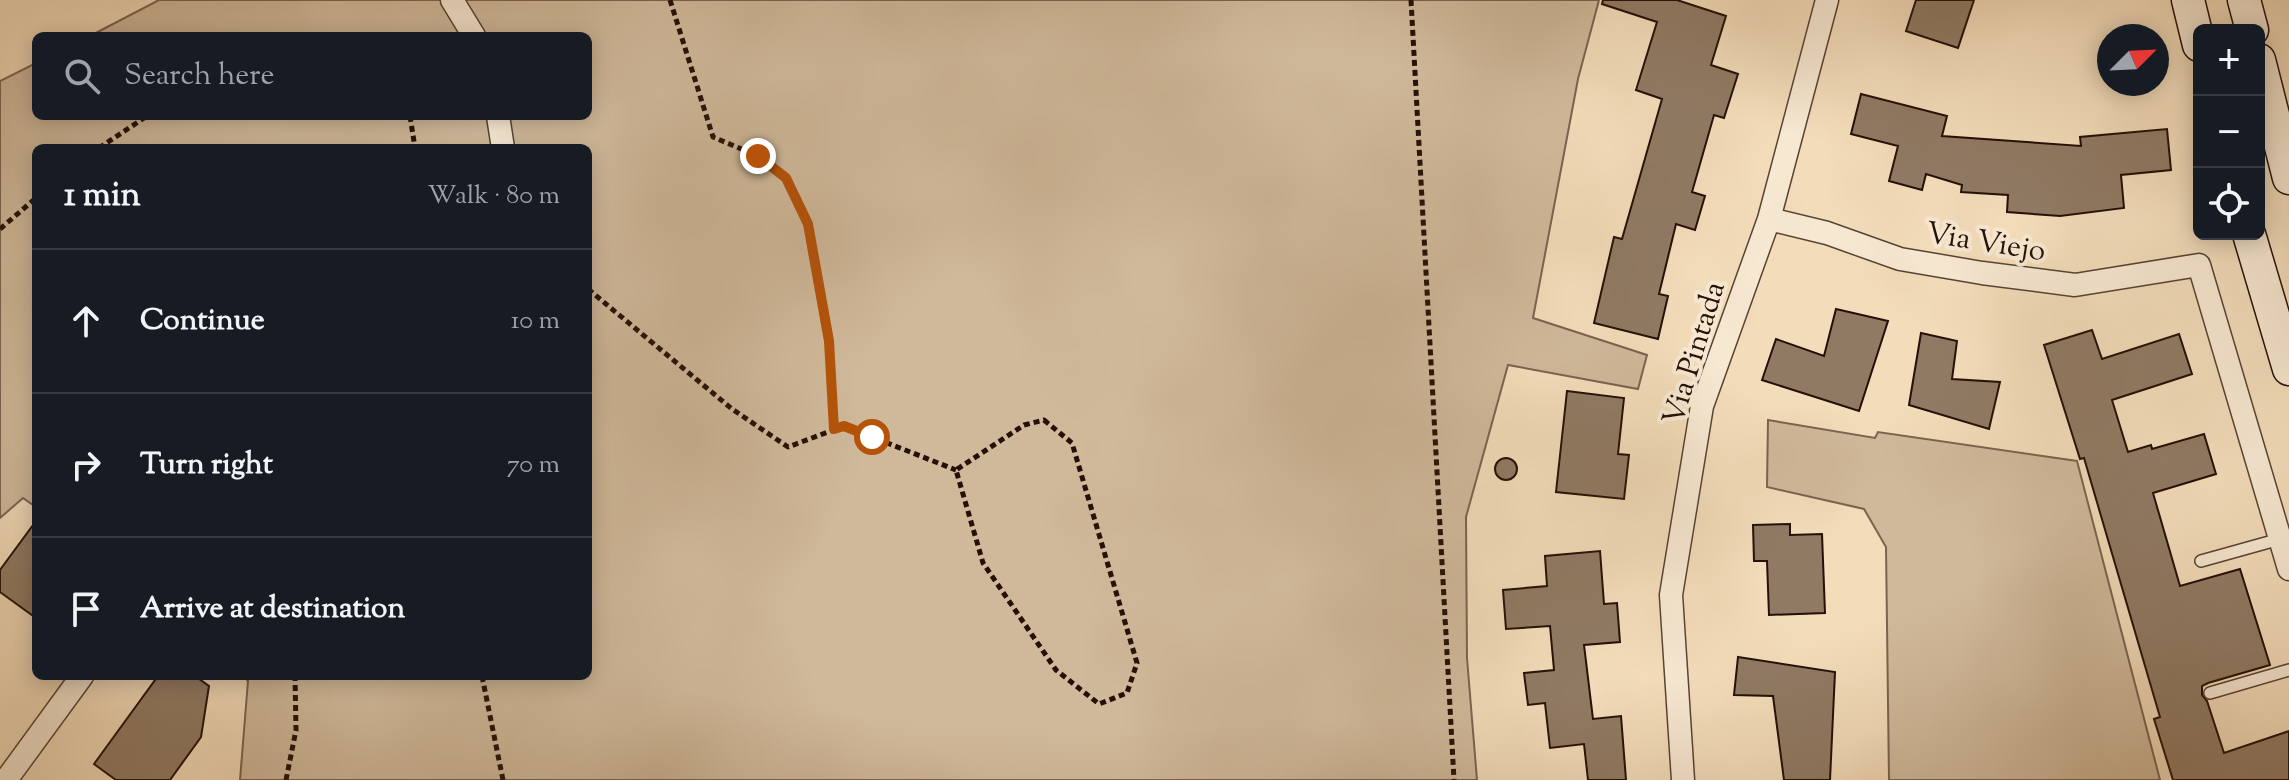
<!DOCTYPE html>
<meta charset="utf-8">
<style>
body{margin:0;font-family:"Sorts Mill Goudy",serif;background:#242831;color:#f1f3f6}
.controls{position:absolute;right:24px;top:24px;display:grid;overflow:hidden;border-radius:12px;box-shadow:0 4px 20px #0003}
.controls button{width:72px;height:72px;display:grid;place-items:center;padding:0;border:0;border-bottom:2px solid #363941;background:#171b24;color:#f1f3f6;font:40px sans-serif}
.compass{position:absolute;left:2097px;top:24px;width:72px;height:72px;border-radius:50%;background:#171b24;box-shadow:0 4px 20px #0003;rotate:66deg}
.stop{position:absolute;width:24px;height:24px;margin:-18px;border:6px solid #b45309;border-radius:50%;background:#fff}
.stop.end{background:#b45309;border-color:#fff;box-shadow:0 2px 8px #0008}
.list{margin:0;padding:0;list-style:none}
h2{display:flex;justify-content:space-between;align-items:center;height:104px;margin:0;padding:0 32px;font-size:34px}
h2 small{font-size:26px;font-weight:400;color:#9ea1a6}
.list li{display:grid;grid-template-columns:52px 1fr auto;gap:24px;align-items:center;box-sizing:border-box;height:144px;padding:0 32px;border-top:2px solid #363941}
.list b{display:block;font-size:30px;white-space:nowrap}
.list em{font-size:26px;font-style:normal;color:#9ea1a6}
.icon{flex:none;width:44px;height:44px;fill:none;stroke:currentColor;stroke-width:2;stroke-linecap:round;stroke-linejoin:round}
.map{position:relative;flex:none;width:2289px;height:780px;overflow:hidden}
.search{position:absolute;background:#171b24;box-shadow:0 4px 20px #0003;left:32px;top:32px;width:560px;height:88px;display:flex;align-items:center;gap:20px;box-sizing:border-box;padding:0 28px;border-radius:12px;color:#9ea1a6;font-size:30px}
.panel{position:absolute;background:#171b24;box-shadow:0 4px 20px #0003;left:32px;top:144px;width:560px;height:536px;border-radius:12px}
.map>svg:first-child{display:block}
.green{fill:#d0b99b;stroke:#7a6450;stroke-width:2}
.building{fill:#907a64;stroke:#241006;stroke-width:2}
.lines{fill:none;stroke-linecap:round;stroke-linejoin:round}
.lane-casing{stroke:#584333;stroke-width:14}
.street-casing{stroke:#584333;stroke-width:25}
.secondary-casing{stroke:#241006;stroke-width:35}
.path{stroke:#241006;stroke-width:5;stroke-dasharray:6 4;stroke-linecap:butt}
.lane{stroke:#f7e8d2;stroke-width:11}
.street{stroke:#f7e8d2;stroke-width:22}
.secondary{stroke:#f7e8d2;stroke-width:32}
.route{stroke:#b45309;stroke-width:10}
.labels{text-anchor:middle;stroke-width:8;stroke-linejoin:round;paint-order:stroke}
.street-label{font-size:30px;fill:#241006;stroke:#f7e8d2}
</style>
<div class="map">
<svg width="2289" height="780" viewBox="0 0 2289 780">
<rect width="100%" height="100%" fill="#f3dcba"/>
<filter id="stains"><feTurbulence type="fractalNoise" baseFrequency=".0025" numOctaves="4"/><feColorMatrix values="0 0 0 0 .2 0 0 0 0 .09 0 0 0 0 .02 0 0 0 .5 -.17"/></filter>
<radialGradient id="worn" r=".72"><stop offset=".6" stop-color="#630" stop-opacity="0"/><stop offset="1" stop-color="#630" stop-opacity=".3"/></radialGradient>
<!-- green -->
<path class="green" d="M159,0h1440l-21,79 -45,239 114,37 -9,34 -130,-24 -42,152 1,141 10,122h-1237l8,-99 -5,-5h345v-528h-552v359l-13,-9 -23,20v-437l36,-18v53h552v-80h-498z
M1768,420l107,18 3,-6 199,29 83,319h-271l-3,-233 -22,-38 -97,-22z"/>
<!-- building -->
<path class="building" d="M1603,0h74l49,16 -15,49 27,9 -14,44 -10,-3 -22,77 13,4 -10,34 -19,-6 -17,70 9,2 -10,43 -64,-16 20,-86 8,2 40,-140 -26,-9 21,-68 -55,-18z
M1916,0h58l-16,48 -52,-17z
M1861,94l86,22 -5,20 139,10 -1,-9 87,-8 4,41 -50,5 3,33 -64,8 -53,-4 1,-17 -47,-3 1,-7 -36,-11 -4,16 -33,-9 9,-35 -47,-12z
M1836,309l52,12 -29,90 -97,-31 14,-41 48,17z
M2092,330l10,29 77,-25 13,40 -80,26 16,52 23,-7 1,4 52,-15 12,40 -63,19 27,93 60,-17 30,96 -62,18 -6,3v9l5,6 17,52 65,-22v49h-116l-19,-61 6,-2 -76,-259 -4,1 -36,-114z
M1921,333l36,8 -5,38 48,3 -11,47 -80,-24z
M1567,391l57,7 -6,56 11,1 -5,44 -68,-7z
M1495 469a11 11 0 1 1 22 0a11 11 0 1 1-22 0Z
M36,521v97l-36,-26v-22z
M1790,524v11l32,-1 3,79 -56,2 -2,-54h-13l-1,-36z
M1600,551l4,53 13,-1 3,39 -36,3 9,74 28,-3 5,64h-38l-4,-36 -34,4 -5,-45 -17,2 -4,-32 30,-3 -4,-44 -44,3 -3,-39 44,-4 -2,-30z
M1738,657l97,15 -5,108h-46l-11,-84 -39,-1z
M158,676h37l14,10 -8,51 -31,43h-54l-22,-16z"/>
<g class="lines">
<defs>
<path id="lane" d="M2201,561l79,-22
M2210,693l79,-23"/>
<path id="street" d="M452,0l22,36
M498,116l5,32
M1769,219l58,14 73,26 82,14 93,12 124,-20 90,304
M6,780l76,-104
M1683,780l-12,-185 31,-189 67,-187 58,-219"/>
<path id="secondary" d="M2188,0l11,45
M2244,0l8,30
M2259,60l30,118
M2249,234l40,135"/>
</defs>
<!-- lane casing -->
<use href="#lane" class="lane-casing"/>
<!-- street casing -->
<use href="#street" class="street-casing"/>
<!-- secondary casing -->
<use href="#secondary" class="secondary-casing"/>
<!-- path -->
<path class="path" d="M670,0l43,137 45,19 28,22 22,46 21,117 5,88
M1411,0l43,780
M410,116l5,32
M99,148l48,-32
M0,229l36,-31
M588,289l144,120 56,38 56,-21 112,44
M1044,420l28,23 65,220 -10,30 -28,11 -43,-34 -73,-107 -27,-93 68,-45z
M482,676l21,104
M286,780l10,-50 -1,-54"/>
<!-- lane -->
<use href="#lane" class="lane"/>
<!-- street -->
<use href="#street" class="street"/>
<!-- secondary -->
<use href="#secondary" class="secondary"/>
</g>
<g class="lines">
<!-- route -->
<path class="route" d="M758,156l28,22 22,46 21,117 5,88 10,-3 28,11"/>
</g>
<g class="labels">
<!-- street labels -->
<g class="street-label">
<text transform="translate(1986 241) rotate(9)" y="10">Via Viejo</text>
<text transform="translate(1693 353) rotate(-73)" y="10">Via Pintada</text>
</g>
</g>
<rect width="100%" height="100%" filter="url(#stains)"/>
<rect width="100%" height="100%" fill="url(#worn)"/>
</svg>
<div class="controls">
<button>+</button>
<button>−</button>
<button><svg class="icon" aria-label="locate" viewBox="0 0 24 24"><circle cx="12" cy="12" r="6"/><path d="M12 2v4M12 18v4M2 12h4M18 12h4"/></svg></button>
</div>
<svg class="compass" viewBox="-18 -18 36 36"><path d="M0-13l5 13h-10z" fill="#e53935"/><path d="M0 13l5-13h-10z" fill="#9ea1a6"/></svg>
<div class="stop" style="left:872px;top:437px"></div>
<div class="stop end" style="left:758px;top:156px"></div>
<div class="search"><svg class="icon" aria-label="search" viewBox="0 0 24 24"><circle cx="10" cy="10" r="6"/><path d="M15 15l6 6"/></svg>Search here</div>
<section class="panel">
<h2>1 min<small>Walk · 80 m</small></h2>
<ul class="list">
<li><svg class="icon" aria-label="ahead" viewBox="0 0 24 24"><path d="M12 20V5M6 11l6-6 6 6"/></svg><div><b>Continue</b></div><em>10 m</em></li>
<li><svg class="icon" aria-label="right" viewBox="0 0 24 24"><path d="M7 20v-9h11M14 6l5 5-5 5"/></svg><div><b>Turn right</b></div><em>70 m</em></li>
<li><svg class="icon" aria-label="arrive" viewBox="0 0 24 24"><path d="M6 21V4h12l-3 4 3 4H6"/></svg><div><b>Arrive at destination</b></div></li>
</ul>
</section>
</div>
